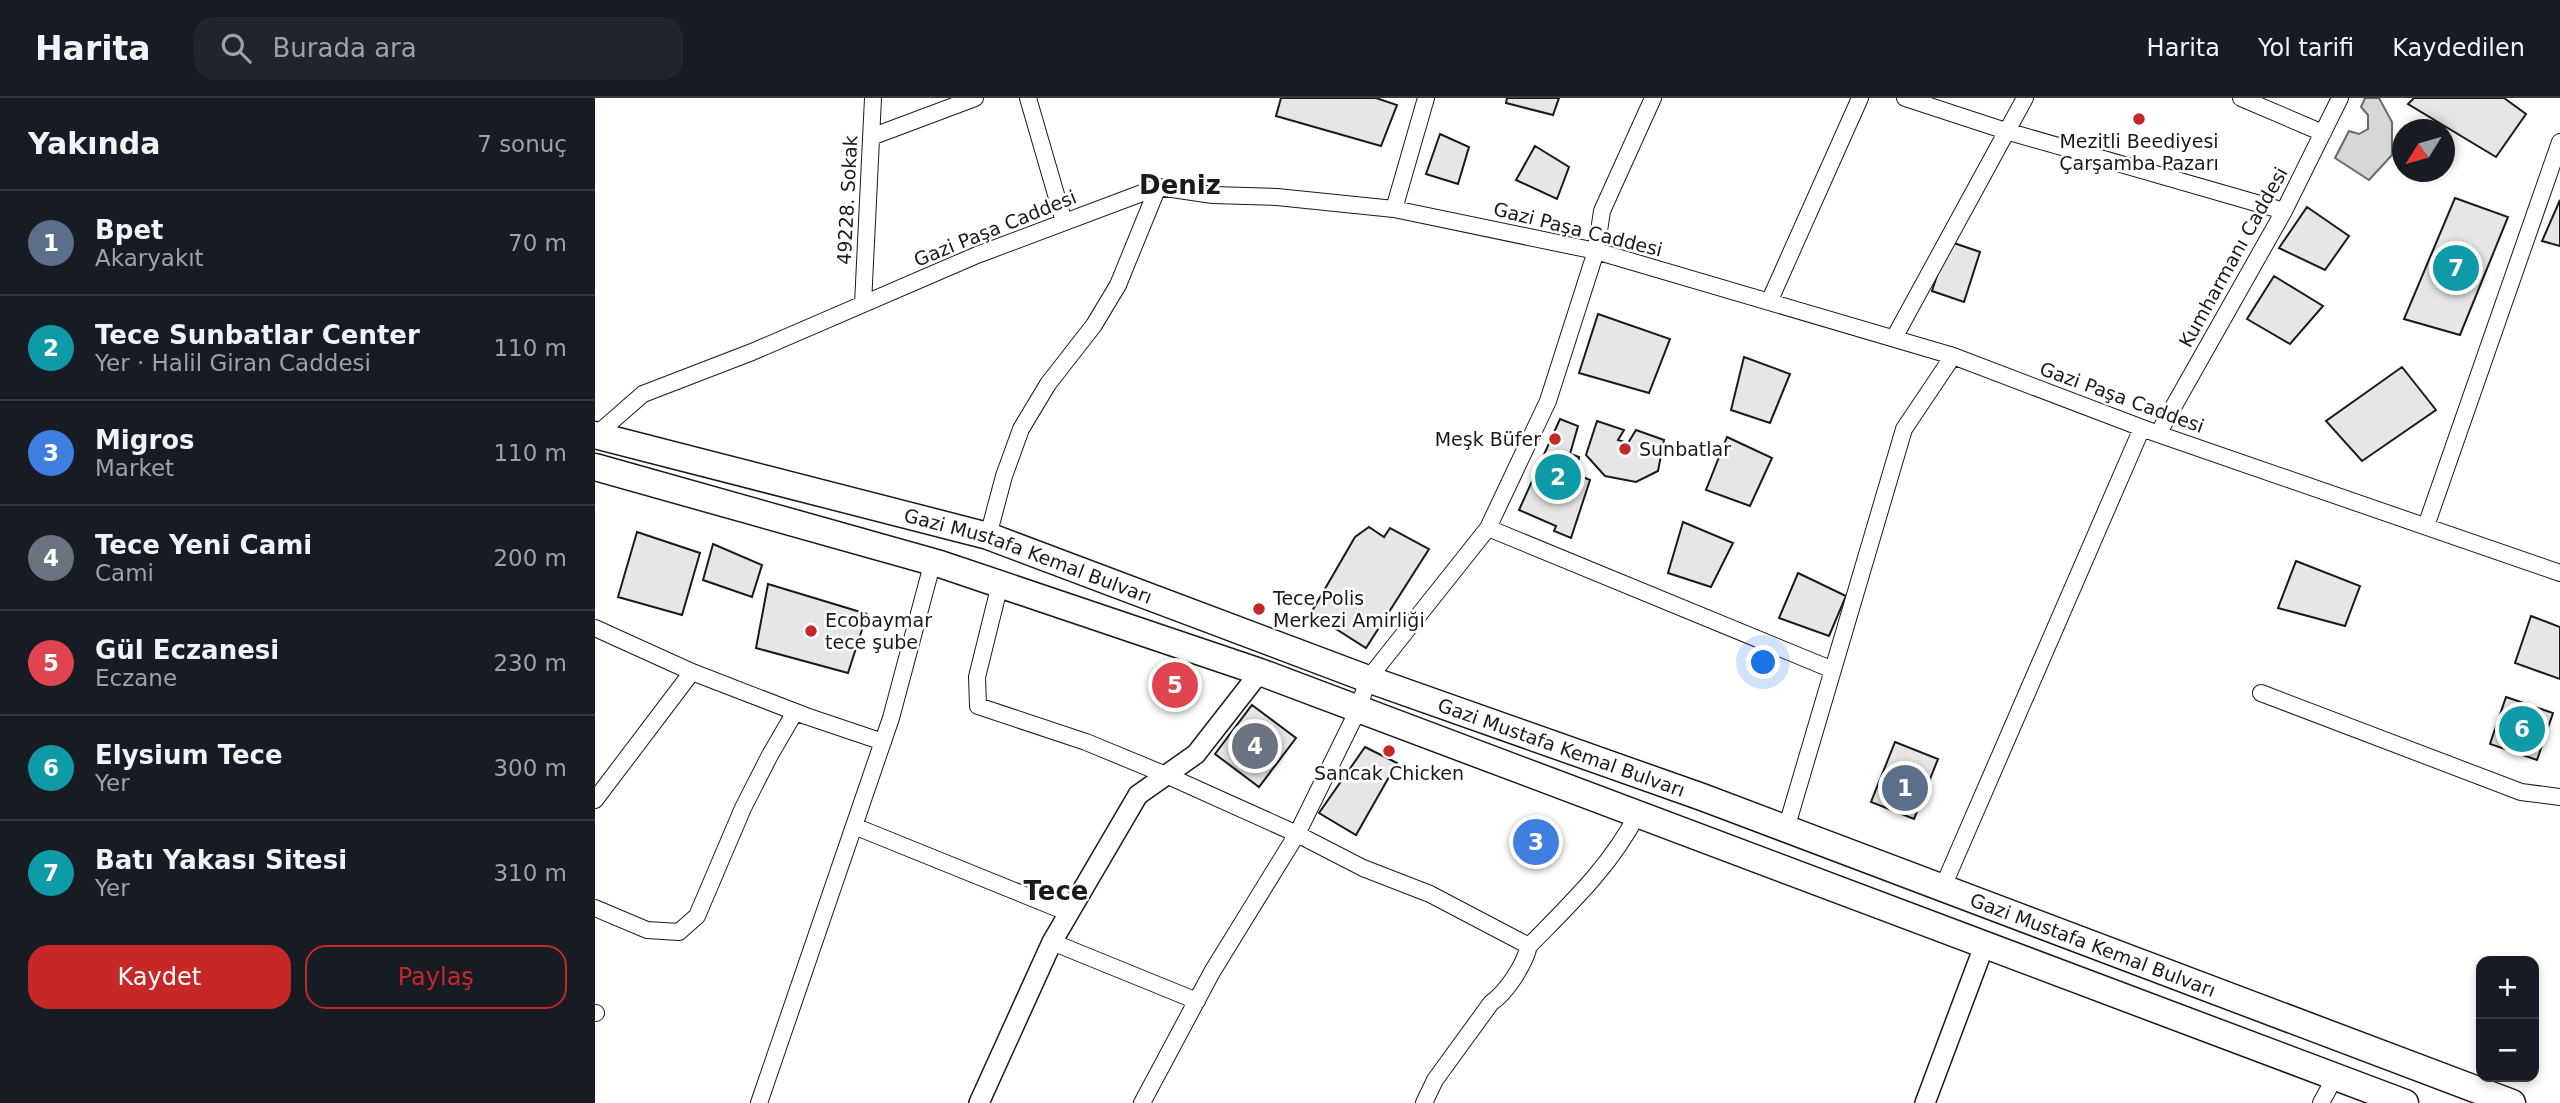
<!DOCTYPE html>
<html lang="tr">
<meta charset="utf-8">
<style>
body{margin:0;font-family:"DejaVu Sans",sans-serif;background:#20242c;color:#f1f3f6}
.controls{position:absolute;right:21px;bottom:21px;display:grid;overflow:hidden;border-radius:14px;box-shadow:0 4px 10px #0003}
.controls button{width:63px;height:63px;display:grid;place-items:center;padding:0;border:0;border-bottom:2px solid #363941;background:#171b24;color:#f1f3f6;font:35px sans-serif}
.compass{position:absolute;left:1797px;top:21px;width:63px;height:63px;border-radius:50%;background:#171b24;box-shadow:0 4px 10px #0003;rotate:233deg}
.you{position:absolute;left:1169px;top:565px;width:24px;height:24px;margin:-18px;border:5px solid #fff;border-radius:50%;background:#1a73e8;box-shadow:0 0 0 10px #1a73e833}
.badge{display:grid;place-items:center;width:46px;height:46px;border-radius:50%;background:#c62828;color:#fff;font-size:23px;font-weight:700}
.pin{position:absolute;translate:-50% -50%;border:4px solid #fff;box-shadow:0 2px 7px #0006}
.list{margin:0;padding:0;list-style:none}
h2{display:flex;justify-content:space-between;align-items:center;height:91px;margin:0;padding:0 28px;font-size:30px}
h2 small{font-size:23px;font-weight:400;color:#9ea1a6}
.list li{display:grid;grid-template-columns:46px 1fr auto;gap:21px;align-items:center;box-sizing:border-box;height:105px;padding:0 28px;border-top:2px solid #363941}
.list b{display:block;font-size:26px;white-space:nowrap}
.list p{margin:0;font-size:23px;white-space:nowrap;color:#9ea1a6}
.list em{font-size:23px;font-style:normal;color:#9ea1a6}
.actions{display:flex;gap:14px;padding:21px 28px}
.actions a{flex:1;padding:16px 0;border:2px solid #c62828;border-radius:21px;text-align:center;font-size:24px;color:#c62828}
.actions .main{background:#c62828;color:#fff}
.icon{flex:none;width:38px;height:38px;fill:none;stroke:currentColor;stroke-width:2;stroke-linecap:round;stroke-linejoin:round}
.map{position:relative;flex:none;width:1965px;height:1005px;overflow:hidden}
header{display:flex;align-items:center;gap:42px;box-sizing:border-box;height:98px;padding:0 35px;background:#171b24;border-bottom:2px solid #363941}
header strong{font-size:33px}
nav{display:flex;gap:38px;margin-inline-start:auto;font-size:24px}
.search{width:490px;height:63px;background:#20242c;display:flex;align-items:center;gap:18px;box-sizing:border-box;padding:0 24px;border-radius:21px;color:#9ea1a6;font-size:26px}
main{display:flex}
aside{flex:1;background:#171b24}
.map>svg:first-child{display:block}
.water{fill:#d7d7d7;stroke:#6a6a6a;stroke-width:2}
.building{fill:#e6e6e6;stroke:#1a1a1a;stroke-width:2}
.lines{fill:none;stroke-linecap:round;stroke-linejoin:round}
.minor-casing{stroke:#1a1a1a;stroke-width:18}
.tertiary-casing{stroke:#1a1a1a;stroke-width:22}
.trunk-casing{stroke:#1a1a1a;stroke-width:29}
.minor{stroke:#fff;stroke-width:16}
.tertiary{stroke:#fff;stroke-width:19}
.trunk{stroke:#fff;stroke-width:26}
.poi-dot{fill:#c62828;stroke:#fff;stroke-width:2.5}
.labels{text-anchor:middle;stroke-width:5;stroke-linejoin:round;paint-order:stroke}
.poi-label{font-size:19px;fill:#1a1a1a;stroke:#fff;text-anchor:start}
.street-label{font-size:19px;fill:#1a1a1a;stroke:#fff}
.district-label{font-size:26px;font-weight:bold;fill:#1a1a1a;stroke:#fff}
</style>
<header>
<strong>Harita</strong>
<div class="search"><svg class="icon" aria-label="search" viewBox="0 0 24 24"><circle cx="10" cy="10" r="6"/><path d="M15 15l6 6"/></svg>Burada ara</div>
<nav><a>Harita</a><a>Yol tarifi</a><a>Kaydedilen</a></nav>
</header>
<main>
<aside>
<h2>Yakında<small>7 sonuç</small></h2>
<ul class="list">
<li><span class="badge" style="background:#5c6f8a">1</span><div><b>Bpet</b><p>Akaryakıt</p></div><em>70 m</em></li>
<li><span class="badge" style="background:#0f9aa8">2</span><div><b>Tece Sunbatlar Center</b><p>Yer · Halil Giran Caddesi</p></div><em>110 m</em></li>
<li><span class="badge" style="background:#3f7fe0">3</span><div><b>Migros</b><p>Market</p></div><em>110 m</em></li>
<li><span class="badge" style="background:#6b7280">4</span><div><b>Tece Yeni Cami</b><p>Cami</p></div><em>200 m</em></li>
<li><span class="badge" style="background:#e0444e">5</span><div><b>Gül Eczanesi</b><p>Eczane</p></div><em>230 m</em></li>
<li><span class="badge" style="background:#0f9aa8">6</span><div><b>Elysium Tece</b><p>Yer</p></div><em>300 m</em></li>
<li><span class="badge" style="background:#0f9aa8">7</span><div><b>Batı Yakası Sitesi</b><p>Yer</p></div><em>310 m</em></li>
</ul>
<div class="actions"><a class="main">Kaydet</a><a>Paylaş</a></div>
</aside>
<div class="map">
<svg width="1965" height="1005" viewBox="0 0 1965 1005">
<rect width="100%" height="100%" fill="#fff"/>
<!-- water -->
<path class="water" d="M1770,0h14l13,24v33l-23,25 -34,-22 14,-27 10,3 9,-5v-14l-7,-8z"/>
<!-- building -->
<path class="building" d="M686,0h95l21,7 -16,41 -105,-30z
M912,0h52l-6,17 -47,-12z
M1819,0h90l22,16 -30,43 -88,-53z
M845,36l29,13 -11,37 -32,-10z
M940,48l34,21 -12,32 -41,-19z
M1860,100l53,19 -48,118 -56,-16z
M1965,102v46l-18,-5z
M1712,109l42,29 -24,34 -46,-22z
M1353,143l32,11 -16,50 -32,-11z
M1679,178l49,30 -33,38 -43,-25z
M1003,216l72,25 -21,54 -70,-20z
M1149,259l46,17 -20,49 -39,-13z
M1807,269l34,43 -74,51 -36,-40z
M965,321l18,7 -8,28 9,3 -3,17 14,6 -19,58 -17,-7 2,-5 -37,-16z
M1002,323l27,9 -6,10 10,3 8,-13 28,10 -6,31 -22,11 -31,-6 -19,-21z
M1132,339l45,21 -22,48 -44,-16z
M1088,424l50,21 -22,44 -43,-14z
M774,429l15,10 6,-9 39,21 -63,99 -55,-35 44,-76z
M42,434l63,21 -18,62 -64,-18z
M118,446l49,21 -10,32 -49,-17z
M1701,463l64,25 -15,40 -67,-18z
M1203,475l48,23 -17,40 -50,-18z
M173,486l99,30 -19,59 -92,-25z
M1936,518l29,11v52l-45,-16z
M1911,599l47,16 -16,47 -47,-16z
M657,607l44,33 -37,49 -44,-33z
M1300,644l43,17 -24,60 -43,-17z
M770,649l32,16 -41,72 -37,-22z"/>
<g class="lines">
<defs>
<path id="minor" d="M433,0l36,124
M1310,0l101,33 278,80
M1646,0l82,35
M276,39l104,-39
M799,111l32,-111
M1174,204l91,-204
M268,206l10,-206
M1299,240l131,-240
M1563,336l126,-223 56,-113
M1,337l47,-41 109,-42 225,-97 181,-68 55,8 64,2 117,12 202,42 357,105 205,78 402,139
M1831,428l134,-384
M893,430l345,142
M393,438l16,-60 17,-47 27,-45 46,-59 24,-40 40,-98
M405,486l-23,93 1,29 108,36 80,33 131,59 66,34 67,26 99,52
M0,530l97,44
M1666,595l260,99 39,5
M0,702l97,-128 114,44 77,26
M259,728l215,87
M1191,731l118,-400 49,-73
M1347,791l200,-461
M0,810l52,22 32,2 18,-16 46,-108 27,-53 25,-43
M457,844l145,59
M0,915h1
M164,1005l132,-385 42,-157
M547,1005l70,-131 85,-138 61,-124 10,-31 120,-151 60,-127 48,-150 6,-40 51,-113
M829,1005l11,-23 56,-77c16,-11 33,-38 38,-57 40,-41 81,-79 108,-131
M1726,1005l14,-26"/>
<path id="tertiary" d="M384,1005l73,-161 86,-147 58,-41 64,-82
M1330,1005l59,-157"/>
<g id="trunk">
<path id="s1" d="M0,337l393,101 380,143 334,118 810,306"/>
<path d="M0,369l345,97 320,108 1145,431"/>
</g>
</defs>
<!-- minor casing -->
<use href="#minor" class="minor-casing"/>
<!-- tertiary casing -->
<use href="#tertiary" class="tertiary-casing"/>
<!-- trunk casing -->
<use href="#trunk" class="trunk-casing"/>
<!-- minor -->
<use href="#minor" class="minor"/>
<!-- tertiary -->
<use href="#tertiary" class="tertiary"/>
<!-- trunk -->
<use href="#trunk" class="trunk"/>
</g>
<!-- markers -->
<g class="poi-dot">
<circle cx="1544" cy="21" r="7"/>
<circle cx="960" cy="341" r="7"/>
<circle cx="1030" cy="351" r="7"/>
<circle cx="664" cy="511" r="7"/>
<circle cx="216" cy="533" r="7"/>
<circle cx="794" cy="653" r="7"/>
</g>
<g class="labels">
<!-- poi labels -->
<g class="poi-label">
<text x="1544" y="50" text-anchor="middle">Mezitli Beediyesi<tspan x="1544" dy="22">Çarşamba Pazarı</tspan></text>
<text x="946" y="348" text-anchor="end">Meşk Büfer</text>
<text x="1044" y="358">Sunbatlar</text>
<text x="678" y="507">Tece Polis<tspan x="678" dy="22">Merkezi Amirliği</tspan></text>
<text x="230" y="529">Ecobaymar<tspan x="230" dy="22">tece şube</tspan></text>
<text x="794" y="682" text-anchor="middle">Sancak Chicken</text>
</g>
<!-- street labels -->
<g class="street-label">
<text transform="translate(252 102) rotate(-87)" y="7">49228. Sokak</text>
<text transform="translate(400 130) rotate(-22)" y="7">Gazi Paşa Caddesi</text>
<text transform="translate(983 131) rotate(14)" y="7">Gazi Paşa Caddesi</text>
<text transform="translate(1638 159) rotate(-61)" y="7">Kumharmanı Caddesi</text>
<text transform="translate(1527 299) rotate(20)" y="7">Gazi Paşa Caddesi</text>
<text dy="7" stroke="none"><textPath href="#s1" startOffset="450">Gazi Mustafa Kemal Bulvarı</textPath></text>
<text dy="7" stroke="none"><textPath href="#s1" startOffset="1017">Gazi Mustafa Kemal Bulvarı</textPath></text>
<text dy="7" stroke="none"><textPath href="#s1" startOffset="1584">Gazi Mustafa Kemal Bulvarı</textPath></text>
</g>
<!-- district labels -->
<g class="district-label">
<text x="585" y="96">Deniz</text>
<text x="461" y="802">Tece</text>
</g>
</g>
</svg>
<div class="controls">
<button>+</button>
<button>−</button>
</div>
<svg class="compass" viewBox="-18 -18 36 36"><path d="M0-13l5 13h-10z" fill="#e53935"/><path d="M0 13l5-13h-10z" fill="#9ea1a6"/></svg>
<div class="you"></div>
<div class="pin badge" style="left:1310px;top:690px;background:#5c6f8a">1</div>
<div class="pin badge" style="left:963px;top:379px;background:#0f9aa8">2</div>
<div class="pin badge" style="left:941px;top:744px;background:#3f7fe0">3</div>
<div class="pin badge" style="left:660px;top:648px;background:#6b7280">4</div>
<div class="pin badge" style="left:580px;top:587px;background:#e0444e">5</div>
<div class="pin badge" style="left:1927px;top:631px;background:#0f9aa8">6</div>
<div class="pin badge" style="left:1861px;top:170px;background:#0f9aa8">7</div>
</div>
</main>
